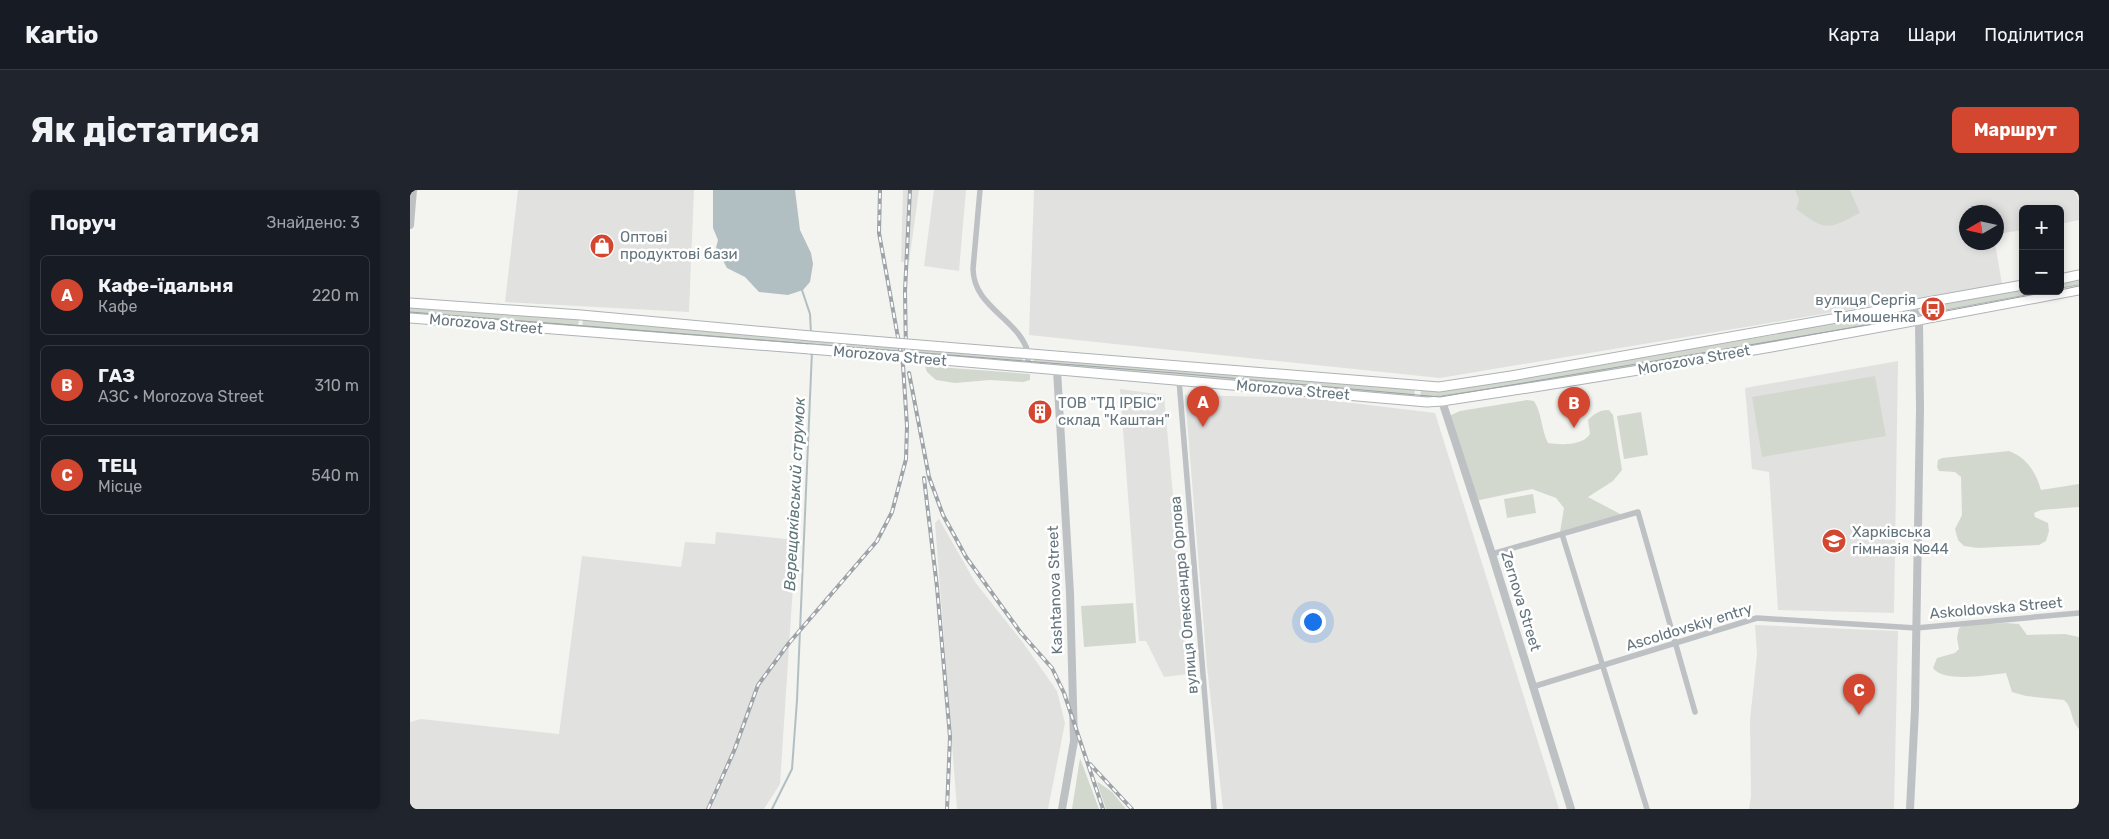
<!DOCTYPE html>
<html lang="uk">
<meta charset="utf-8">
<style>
body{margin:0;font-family:Rubik,sans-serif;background:#20242c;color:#f1f3f6}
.controls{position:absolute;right:15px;top:15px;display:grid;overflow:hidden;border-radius:8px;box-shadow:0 2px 8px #0003}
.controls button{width:45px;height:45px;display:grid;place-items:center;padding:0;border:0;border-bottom:1px solid #363941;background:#171b24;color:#f1f3f6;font:25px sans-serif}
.compass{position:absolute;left:1549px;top:15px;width:45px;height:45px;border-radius:50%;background:#171b24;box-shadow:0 2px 8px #0003;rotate:261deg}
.you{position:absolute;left:902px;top:431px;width:18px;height:18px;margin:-12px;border:4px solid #fff;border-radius:50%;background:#1a73e8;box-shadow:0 0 0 8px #1a73e833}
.badge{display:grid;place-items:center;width:32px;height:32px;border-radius:50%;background:#d34630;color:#fff;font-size:16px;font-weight:700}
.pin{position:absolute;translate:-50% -41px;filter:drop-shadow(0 1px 2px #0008)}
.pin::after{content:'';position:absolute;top:26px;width:18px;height:15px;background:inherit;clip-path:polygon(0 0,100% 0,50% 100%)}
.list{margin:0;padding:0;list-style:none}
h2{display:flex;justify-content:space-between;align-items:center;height:65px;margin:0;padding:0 20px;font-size:21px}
h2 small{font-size:16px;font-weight:400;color:#9ea1a6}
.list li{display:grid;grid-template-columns:32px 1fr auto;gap:15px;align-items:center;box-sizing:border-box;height:80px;margin:0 10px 10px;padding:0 10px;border:1px solid #363941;border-radius:8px}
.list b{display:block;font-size:19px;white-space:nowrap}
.list p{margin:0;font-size:16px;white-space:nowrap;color:#9ea1a6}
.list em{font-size:16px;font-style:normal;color:#9ea1a6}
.map{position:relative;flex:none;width:1669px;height:619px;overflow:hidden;border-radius:8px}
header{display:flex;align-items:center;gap:30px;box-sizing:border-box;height:70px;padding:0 25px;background:#171b24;border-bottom:1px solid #363941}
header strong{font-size:24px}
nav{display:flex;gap:28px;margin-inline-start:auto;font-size:18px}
.intro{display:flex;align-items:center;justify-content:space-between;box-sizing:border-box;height:120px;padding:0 30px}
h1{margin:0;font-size:35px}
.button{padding:12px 22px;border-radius:8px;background:#d34630;color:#fff;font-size:18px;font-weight:700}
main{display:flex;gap:30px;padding:0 30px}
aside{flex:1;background:#171b24;border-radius:8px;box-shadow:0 2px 8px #0003}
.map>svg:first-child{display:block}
.built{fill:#e1e2e0}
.green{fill:#d3d8cf}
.water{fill:#b2bfc2}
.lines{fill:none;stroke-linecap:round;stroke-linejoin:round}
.stream{stroke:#b2bfc2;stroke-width:2}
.secondary-casing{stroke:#adb3b6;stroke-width:11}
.minor{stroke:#bdc1c4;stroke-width:5.5}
.tertiary{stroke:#bdc1c4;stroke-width:8}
.secondary{stroke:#fff;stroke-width:9}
.tram{stroke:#9da3a7;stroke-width:1}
.rail-casing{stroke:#9da3a7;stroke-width:4}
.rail{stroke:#fff;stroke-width:2;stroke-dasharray:5.5;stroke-linecap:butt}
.secondary-bridge-casing{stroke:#adb3b6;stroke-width:11;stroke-linecap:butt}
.secondary-bridge{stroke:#fff;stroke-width:9}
.labels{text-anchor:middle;stroke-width:5;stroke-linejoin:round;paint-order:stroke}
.poi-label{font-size:15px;fill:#65757e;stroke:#fff;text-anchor:start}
.street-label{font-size:15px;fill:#65757e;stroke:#fff}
.water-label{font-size:16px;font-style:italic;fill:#60777c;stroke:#fff}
</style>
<header>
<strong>Kartio</strong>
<nav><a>Карта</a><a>Шари</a><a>Поділитися</a></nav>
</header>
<div class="intro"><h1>Як дістатися</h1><a class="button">Маршрут</a></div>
<main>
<aside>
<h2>Поруч<small>Знайдено: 3</small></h2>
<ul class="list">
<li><span class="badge">A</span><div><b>Кафе-їдальня</b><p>Кафе</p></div><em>220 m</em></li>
<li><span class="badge">B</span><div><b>ГАЗ</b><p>АЗС · Morozova Street</p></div><em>310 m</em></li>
<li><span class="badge">C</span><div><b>ТЕЦ</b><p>Місце</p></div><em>540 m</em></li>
</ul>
</aside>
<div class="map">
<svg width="1669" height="619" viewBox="0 0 1669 619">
<rect width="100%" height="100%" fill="#f3f3f0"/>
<!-- built -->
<path class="built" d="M108,0h176l-5,122 -184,-10z
M493,0h16l-10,72h-8z
M524,0h32l-7,81 -35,-5z
M624,0h1040l5,10v20l-19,4v-15h-37v21l-26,4 -1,-22h-30v30l29,1 7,41 -562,94 -411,-43z
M1488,171l-4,252 -116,-3 -9,-138 -17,-3 -7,-81z
M710,199l44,6 25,279 -25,3 -18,-36h-7z
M775,205l126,3 124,15 124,396h-336l-16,-142z
M529,329l36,63 49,62 33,47 8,32 -17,86h-91l-22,-286z
M306,342l80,8 -16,244 -16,25h-354v-87l11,-3 138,15 23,-178 99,11 4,-25 30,2z
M1345,435l143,6 -4,178h-145l2,-13 -1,-76 7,-66z"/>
<!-- green -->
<path class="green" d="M1385,0h55l10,23c-31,16 -34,19 -64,-4l3,-9z
M1669,90v8l-141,27 -2,-9 87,-16 37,1v-8z
M0,115l169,14 -1,8 -168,-12z
M1492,123l1,9 -456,77h-27l1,-9h28z
M173,129l440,37 -1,8 -440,-35z
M624,167l205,16 -1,9 -205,-18z
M515,176l105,8v6l-7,2 -33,-2 -35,3 -19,-3 -9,-8z
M833,184l172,15 -1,9 -171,-15z
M1465,186l11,60 -124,21 -10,-60z
M1117,210l7,1c8,12 7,28 14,42 13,2 34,3 42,-9l-2,-14c7,-7 12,-10 21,-10l4,5 9,55 -9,11 -25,16 36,19 -62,18 -2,-2 4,-24 -8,-10 -24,-9 -57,12 -28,-84 13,-6z
M1231,222l7,43 -24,4 -7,-43z
M1599,261c17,6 27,21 32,39l38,-6v23l-38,3 -7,3 1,4 13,6 1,8 -3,10 -7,4 -61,3 -14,-2 -6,-6 -3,-11 7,-14 -1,-38 -6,-5 -16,-1 -2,-4 1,-7 4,-2z
M1123,304l3,19 -29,5 -3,-19z
M723,413l3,40 -52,4 -3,-41z
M1596,433l13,1 8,11 38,-1 14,3v92c-9,-9 -6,-22 -15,-29l-38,-4 -14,-4 -6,-19c-17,2 -63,10 -73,-5l4,-10 18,-5 4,-4 -2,-11 2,-10 5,-3z
M670,568l19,51h-27z
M688,592l14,10 14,17h-20l-9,-26z"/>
<!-- water -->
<path class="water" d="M303,0h82l5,40 11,23 2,11 -3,18 -7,8 -15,5 -29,-3 -14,-15 -18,-9 -11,-20 2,-8 -5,-12z"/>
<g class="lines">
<!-- stream -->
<path class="stream" d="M392,100l8,24 1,20
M362,619l20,-40 5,-69 15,-349"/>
<defs>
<path id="secondary" d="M1650,89l19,-4
M0,113l171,12 230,21
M0,128l400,31
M534,157l495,40 72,-11 512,-91
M533,170l484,42 15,-1c213,-31 425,-71 637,-111"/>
</defs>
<!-- secondary casing -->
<use href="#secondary" class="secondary-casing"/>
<!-- minor -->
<path class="minor" d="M570,0l-7,79c1,39 44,48 55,83 1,4 0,10 -1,15
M769,190l35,429
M1152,344l85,275
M1082,364l146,-42 57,200
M1122,497l225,-69 159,10 163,-15"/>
<!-- tertiary -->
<path class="tertiary" d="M0,35l3,-35
M647,180l13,223 4,148 -12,68
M1032,211l50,153 79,255
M1500,619l5,-100 5,-300 -1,-88 -7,-15"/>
<!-- secondary -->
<use href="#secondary" class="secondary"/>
<!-- tram -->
<path class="tram" d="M1650,100l19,-4
M0,122l765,61 265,24 464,-78 148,-28"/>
<defs>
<path id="rail" d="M496,163l-1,-62 5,-101
M499,183l20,104 14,38 23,42 55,76 31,35 12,25 39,116
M514,288l13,109 13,150 -3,72
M680,574l42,45
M298,619l26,-58 24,-66 31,-42 88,-102 15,-29 14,-53 1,-33 -4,-61 -24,-132 1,-43"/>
</defs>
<!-- rail casing -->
<use href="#rail" class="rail-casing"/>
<!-- rail -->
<use href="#rail" class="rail"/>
<defs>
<path id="secondary-bridge" d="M401,146l133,11
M400,159l133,11"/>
</defs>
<!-- secondary-bridge casing -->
<use href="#secondary-bridge" class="secondary-bridge-casing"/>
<!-- secondary-bridge -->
<use href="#secondary-bridge" class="secondary-bridge"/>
</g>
<!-- icons -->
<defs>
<symbol id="shop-disc" viewBox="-11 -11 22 22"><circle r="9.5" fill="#d34630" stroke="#fff"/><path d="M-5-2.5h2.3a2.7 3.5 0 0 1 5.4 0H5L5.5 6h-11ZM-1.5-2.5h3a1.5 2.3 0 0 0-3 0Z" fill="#fff"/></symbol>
<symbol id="bus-disc" viewBox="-11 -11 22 22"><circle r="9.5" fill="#d34630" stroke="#fff"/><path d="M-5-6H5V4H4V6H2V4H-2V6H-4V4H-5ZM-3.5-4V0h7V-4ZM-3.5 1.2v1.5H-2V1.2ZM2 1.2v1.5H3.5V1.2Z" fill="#fff"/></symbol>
<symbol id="building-disc" viewBox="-11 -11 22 22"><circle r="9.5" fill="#d34630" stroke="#fff"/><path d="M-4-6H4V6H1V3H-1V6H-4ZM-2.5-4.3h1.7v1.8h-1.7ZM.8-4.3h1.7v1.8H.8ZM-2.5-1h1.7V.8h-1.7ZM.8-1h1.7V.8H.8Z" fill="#fff"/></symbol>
<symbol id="school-disc" viewBox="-11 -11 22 22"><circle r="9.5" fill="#d34630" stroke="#fff"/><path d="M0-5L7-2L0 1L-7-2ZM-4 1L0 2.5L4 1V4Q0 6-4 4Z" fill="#fff"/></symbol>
</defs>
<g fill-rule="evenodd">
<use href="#shop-disc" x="178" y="42" width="28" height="28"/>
<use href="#bus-disc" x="1509" y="105" width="28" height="28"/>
<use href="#building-disc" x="616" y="208" width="28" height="28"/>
<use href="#school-disc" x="1410" y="337" width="28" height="28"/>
</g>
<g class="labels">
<!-- poi labels -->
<g class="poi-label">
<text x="210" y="52">Оптові<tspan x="210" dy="17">продуктові бази</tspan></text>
<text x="1506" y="115" text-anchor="end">вулиця Сергія<tspan x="1506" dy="17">Тимошенка</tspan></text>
<text x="648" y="218">ТОВ "ТД ІРБІС"<tspan x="648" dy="17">склад "Каштан"</tspan></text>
<text x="1442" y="347">Харківська<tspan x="1442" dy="17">гімназія №44</tspan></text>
</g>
<!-- street labels -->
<g class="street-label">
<text transform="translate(76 134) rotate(5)" y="5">Morozova Street</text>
<text transform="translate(480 166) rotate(5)" y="5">Morozova Street</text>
<text transform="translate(1284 170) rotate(-10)" y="5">Morozova Street</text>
<text transform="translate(883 200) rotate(5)" y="5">Morozova Street</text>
<text transform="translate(645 400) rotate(-92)" y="5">Kashtanova Street</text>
<text transform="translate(774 405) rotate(-95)" y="5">вулиця Олександра Орлова</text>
<text transform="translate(1111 411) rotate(73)" y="5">Zernova Street</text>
<text transform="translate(1586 418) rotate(-5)" y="5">Askoldovska Street</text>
<text transform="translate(1279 437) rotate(-17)" y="5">Ascoldovskiy entry</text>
</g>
<!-- water labels -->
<g class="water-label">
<text transform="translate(384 304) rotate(-87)" y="6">Верещаківський струмок</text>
</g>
</g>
</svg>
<div class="controls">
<button>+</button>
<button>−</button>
</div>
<svg class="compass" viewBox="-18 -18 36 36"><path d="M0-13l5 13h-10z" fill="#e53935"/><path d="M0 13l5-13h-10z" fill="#9ea1a6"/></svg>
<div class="you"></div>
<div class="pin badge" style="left:793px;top:237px">A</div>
<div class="pin badge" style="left:1164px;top:238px">B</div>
<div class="pin badge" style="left:1449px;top:525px">C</div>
</div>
</main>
